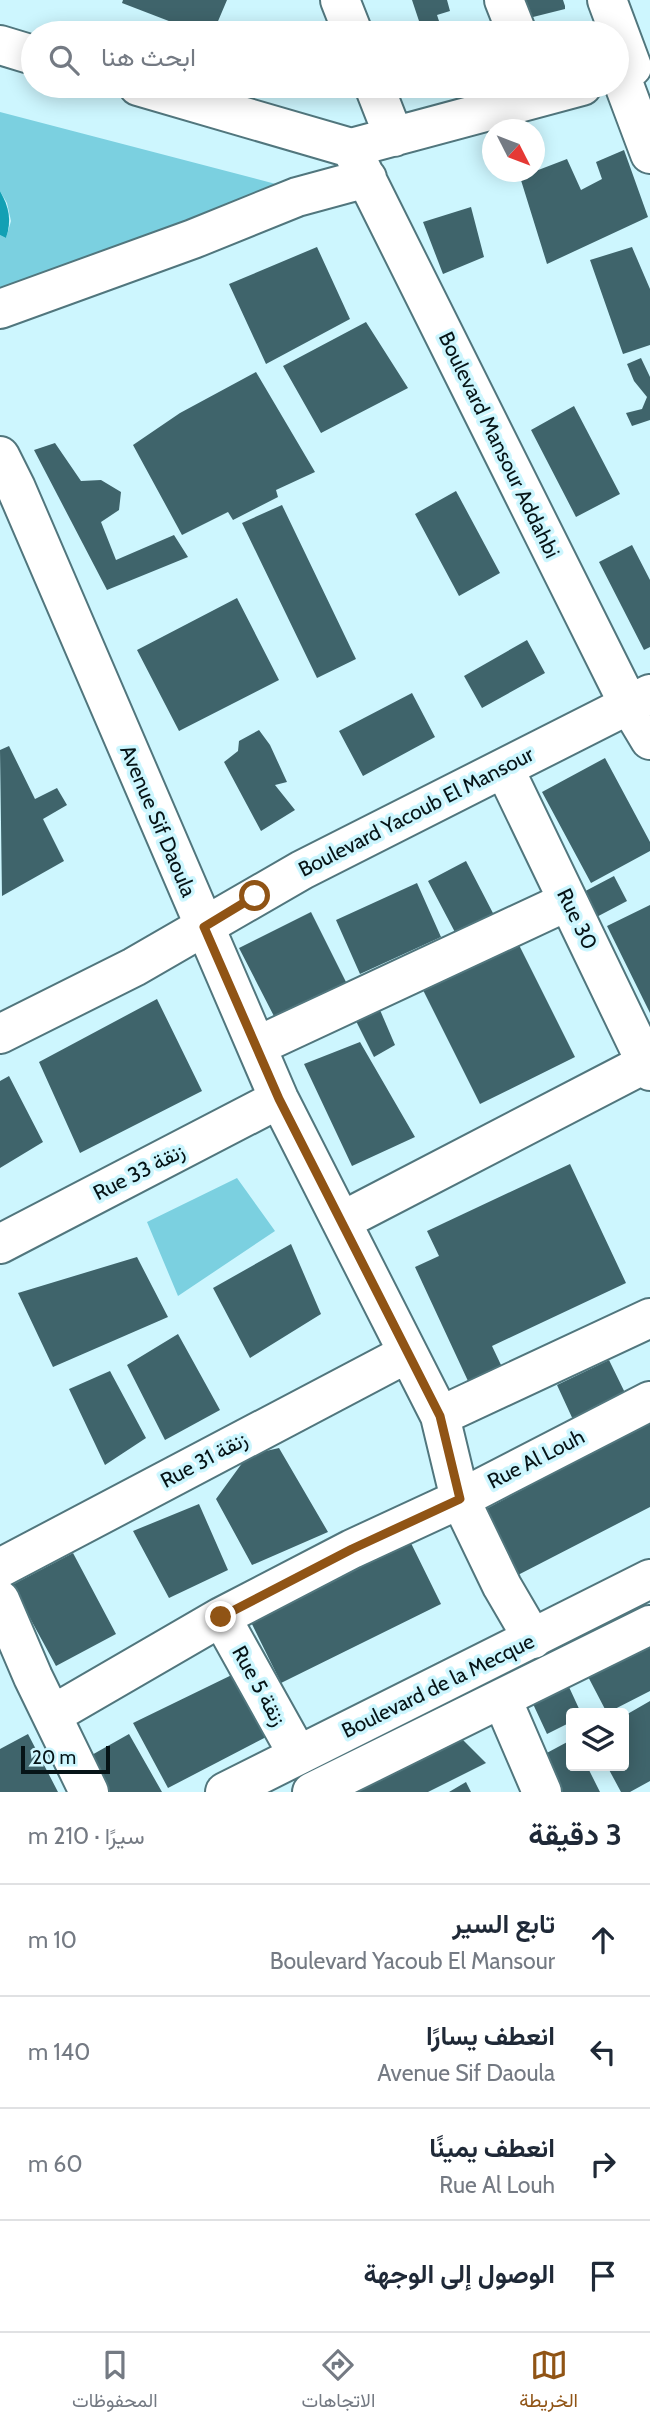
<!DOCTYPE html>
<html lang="ar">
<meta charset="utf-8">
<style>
body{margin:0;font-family:Cabin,Vazirmatn,sans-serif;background:#f2f2f3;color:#1f2937;direction:rtl}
.controls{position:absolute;right:21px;bottom:21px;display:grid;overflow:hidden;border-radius:7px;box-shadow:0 4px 18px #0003}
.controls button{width:63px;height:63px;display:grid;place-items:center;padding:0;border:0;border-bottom:2px solid #e0e1e3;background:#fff;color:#1f2937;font:35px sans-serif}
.compass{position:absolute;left:482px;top:119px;width:63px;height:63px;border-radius:50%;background:#fff;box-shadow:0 4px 18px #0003;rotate:132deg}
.scale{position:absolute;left:21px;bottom:18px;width:89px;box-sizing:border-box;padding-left:7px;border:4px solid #061417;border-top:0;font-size:19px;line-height:24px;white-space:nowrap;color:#061417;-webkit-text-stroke:5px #cdf6fe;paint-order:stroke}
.stop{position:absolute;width:21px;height:21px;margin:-16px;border:5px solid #905415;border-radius:50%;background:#fff}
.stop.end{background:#905415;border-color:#fff;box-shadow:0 2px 7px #0008}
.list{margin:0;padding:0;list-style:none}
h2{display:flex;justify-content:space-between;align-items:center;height:91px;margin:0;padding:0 28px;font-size:30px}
h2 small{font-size:23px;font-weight:400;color:#747a83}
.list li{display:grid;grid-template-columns:46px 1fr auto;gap:21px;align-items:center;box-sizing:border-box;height:112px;padding:0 28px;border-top:2px solid #e0e1e3}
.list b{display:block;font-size:26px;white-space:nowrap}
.list p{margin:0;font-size:23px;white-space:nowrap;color:#747a83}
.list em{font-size:23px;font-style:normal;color:#747a83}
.icon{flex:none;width:38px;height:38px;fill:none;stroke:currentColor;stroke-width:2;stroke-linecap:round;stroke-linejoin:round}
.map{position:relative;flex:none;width:650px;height:1792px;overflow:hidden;direction:ltr}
.search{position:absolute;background:#fff;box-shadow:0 4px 18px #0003;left:21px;right:21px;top:21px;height:77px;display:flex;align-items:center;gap:18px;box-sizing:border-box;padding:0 24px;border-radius:38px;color:#747a83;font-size:26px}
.sheet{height:539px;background:#fff}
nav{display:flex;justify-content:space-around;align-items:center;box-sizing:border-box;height:98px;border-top:2px solid #e0e1e3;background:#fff;font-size:19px;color:#747a83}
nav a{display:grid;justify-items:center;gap:4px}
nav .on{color:#905415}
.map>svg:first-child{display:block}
.green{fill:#7bd0e0}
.water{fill:#12a0b4}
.building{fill:#3f646b}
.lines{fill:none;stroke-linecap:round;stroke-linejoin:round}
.minor-casing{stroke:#51767d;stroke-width:42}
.major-casing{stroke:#51767d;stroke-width:42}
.minor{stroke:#fff;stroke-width:38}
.major{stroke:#fff;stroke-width:38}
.route{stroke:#905415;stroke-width:9}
.labels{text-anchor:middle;stroke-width:7;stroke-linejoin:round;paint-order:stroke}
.street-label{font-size:21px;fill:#061417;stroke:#cdf6fe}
</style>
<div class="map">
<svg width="650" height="1792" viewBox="0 0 650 1792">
<rect width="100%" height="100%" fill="#cdf6fe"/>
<!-- green -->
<path class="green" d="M0,112l291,76 -291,110v-63l6,3 5,-17 -4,-18 -7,-12z
M237,1178l38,53 -97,65 -31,-74z"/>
<!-- water -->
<path class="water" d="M0,191c9,16 12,29 6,47l-6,-3z"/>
<!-- building -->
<path class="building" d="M123,0h104l-14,33h-13l-78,-30z
M412,0h35l3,11 -13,4 6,18h-20z
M522,0h41l2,6v3l-36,9z
M624,150l24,67 -101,47 -27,-87 47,-18 14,31 21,-11 -6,-17z
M471,207l13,50 -41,17 -20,-52z
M317,247l33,72 -84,45 -37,-80z
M632,247l18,42v56l-27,9 -33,-94z
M366,322l42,66 -87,45 -38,-67z
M641,358l9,19v43l-18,6 -6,-13 16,-4 5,-12 -13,-16 -7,-17z
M256,372l59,100 -39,18 2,7 -45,23 -5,-8 -46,23 -49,-90 47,-32z
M574,406l46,88 -44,23 -45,-87z
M55,443l26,38 20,-1 20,12 -2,18 -18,12 15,38 58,-25 14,22 -81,33 -73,-140z
M456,491l44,82 -41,23 -44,-82z
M282,505l74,154 -39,19 -75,-155z
M632,545l18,35v67l-6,3 -45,-88z
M237,598l42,82 -100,51 -42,-81z
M527,640l18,33 -63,35 -18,-32z
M412,693l23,44 -72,39 -24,-45z
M259,730l11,15 17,37 -12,3 20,25 -34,21 -37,-69 14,-11 1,-10z
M9,746l26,53 22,-11 10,17 -24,14 21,42 -62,35 -2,-146z
M605,758l45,84v9l-59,32 -49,-91z
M466,861l29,56 -38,19 -29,-55z
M614,876l13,25 -40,21 -13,-25z
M417,883l24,54 -81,37 -24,-54z
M650,905v108l-43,-87z
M311,912l36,72 -70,38 -38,-74z
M511,929l64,128 -95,47 -64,-128z
M157,999l45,92 -122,62 -41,-91z
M380,1010l15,35 -21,12 -18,-36z
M360,1042l55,95 -63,29 -48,-102z
M9,1076l34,66 -43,26v-87z
M570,1164l56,119 -134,63 9,19 -33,16 -53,-114 24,-11 -12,-25z
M291,1244l30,70 -71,44 -37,-70z
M137,1257l31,60 -115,50 -35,-74z
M178,1334l42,76 -55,30 -38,-75z
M609,1360l19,39 -53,25 -18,-39z
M110,1371l36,67 -41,27 -36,-76z
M650,1422v85l-134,69 -30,-67z
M279,1448l49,84 -76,33 -36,-66 32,-44z
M199,1504l29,66 -59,28 -36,-67z
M406,1533l35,71 -160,79 -35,-71z
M73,1553l43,81 -60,32 -44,-81z
M650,1631v60l-43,22 -24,-46z
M242,1670l30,64 -104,54 -35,-65z
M563,1674l18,39h-10v9l-24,12 -20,-43z
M650,1701v80l-20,11h-9l-14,-26h17v-50z
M28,1734l30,58h-58v-43z
M129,1734l33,58h-52l-20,-36z
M458,1735l28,28 -58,29h-86z
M571,1740v26h16l13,26h-38l-19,-37z
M466,1782l5,10h-22z"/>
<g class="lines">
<defs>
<path id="minor" d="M340,0l13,33
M504,0l13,33
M607,0l25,67
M0,45l33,10
M620,74l30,80
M138,86l213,62 231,-62
M374,86l20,51
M351,148l278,557 21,35
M0,309l193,-70 104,-42 70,-19
M0,456l16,32 263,611 161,317 20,83 42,87 31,53
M504,768l146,303
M0,1034l134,-67 168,-97 348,-176
M257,1046l311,-145
M342,1221l308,-160
M0,1244l279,-145
M440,1416l210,-98
M0,1568l408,-215
M0,1600l33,77 56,115
M221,1617l77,138
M502,1699l40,93
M52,1715l169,-98 131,-68 108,-50 190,-98"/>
<path id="major" d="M225,1792l425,-213
M312,1792l338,-167"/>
</defs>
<!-- minor casing -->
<use href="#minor" class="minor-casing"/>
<!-- major casing -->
<use href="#major" class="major-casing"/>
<!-- minor -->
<use href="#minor" class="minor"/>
<!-- major -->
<use href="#major" class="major"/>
</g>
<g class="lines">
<!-- route -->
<path class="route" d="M221,1617l131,-68 108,-50 -20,-83 -161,-317 -75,-172 51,-31"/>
</g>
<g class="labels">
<!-- street labels -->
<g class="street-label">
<text transform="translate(499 445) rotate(64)" y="7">Boulevard Mansour Addahbi</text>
<text transform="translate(416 812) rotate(-27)" y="7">Boulevard Yacoub El Mansour</text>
<text transform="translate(158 821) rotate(67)" y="7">Avenue Sif Daoula</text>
<text transform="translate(577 919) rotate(64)" y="7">Rue 30</text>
<text transform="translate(139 1172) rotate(-27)" y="7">Rue 33 زنقة</text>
<text transform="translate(536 1459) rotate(-27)" y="7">Rue Al Louh</text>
<text transform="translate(204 1460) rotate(-28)" y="7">Rue 31 زنقة</text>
<text transform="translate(259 1686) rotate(61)" y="7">Rue 5 زنقة</text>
<text transform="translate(438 1686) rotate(-26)" y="7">Boulevard de la Mecque</text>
</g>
</g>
</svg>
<div class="controls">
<button><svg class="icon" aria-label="layers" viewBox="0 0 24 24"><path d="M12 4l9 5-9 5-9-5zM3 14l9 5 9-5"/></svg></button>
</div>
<svg class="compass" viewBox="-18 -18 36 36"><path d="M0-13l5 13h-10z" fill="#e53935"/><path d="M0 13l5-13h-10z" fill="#747a83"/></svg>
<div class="scale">20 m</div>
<div class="stop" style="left:255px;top:896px"></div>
<div class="stop end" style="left:221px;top:1617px"></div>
<div class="search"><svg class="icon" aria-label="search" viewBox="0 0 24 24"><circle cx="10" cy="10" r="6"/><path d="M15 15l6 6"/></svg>ابحث هنا</div>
</div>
<section class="sheet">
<h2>3 دقيقة<small>سيرًا · 210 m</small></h2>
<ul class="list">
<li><svg class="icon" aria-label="ahead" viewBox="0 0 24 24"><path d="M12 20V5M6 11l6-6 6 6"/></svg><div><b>تابع السير</b><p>Boulevard Yacoub El Mansour</p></div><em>10 m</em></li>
<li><svg class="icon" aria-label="left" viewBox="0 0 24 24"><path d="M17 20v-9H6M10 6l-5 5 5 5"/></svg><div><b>انعطف يسارًا</b><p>Avenue Sif Daoula</p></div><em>140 m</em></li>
<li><svg class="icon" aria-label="right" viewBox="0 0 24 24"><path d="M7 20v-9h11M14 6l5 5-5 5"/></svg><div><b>انعطف يمينًا</b><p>Rue Al Louh</p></div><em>60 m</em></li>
<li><svg class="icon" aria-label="arrive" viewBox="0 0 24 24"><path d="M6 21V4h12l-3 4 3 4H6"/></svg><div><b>الوصول إلى الوجهة</b></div></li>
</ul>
</section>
<nav>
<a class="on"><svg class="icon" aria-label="map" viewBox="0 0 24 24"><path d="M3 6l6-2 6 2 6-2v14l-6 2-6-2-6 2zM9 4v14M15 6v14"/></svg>الخريطة</a>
<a><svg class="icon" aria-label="directions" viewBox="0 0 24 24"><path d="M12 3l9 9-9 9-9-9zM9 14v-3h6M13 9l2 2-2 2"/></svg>الاتجاهات</a>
<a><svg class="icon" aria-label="saved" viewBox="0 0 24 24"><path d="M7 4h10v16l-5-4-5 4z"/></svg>المحفوظات</a>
</nav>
